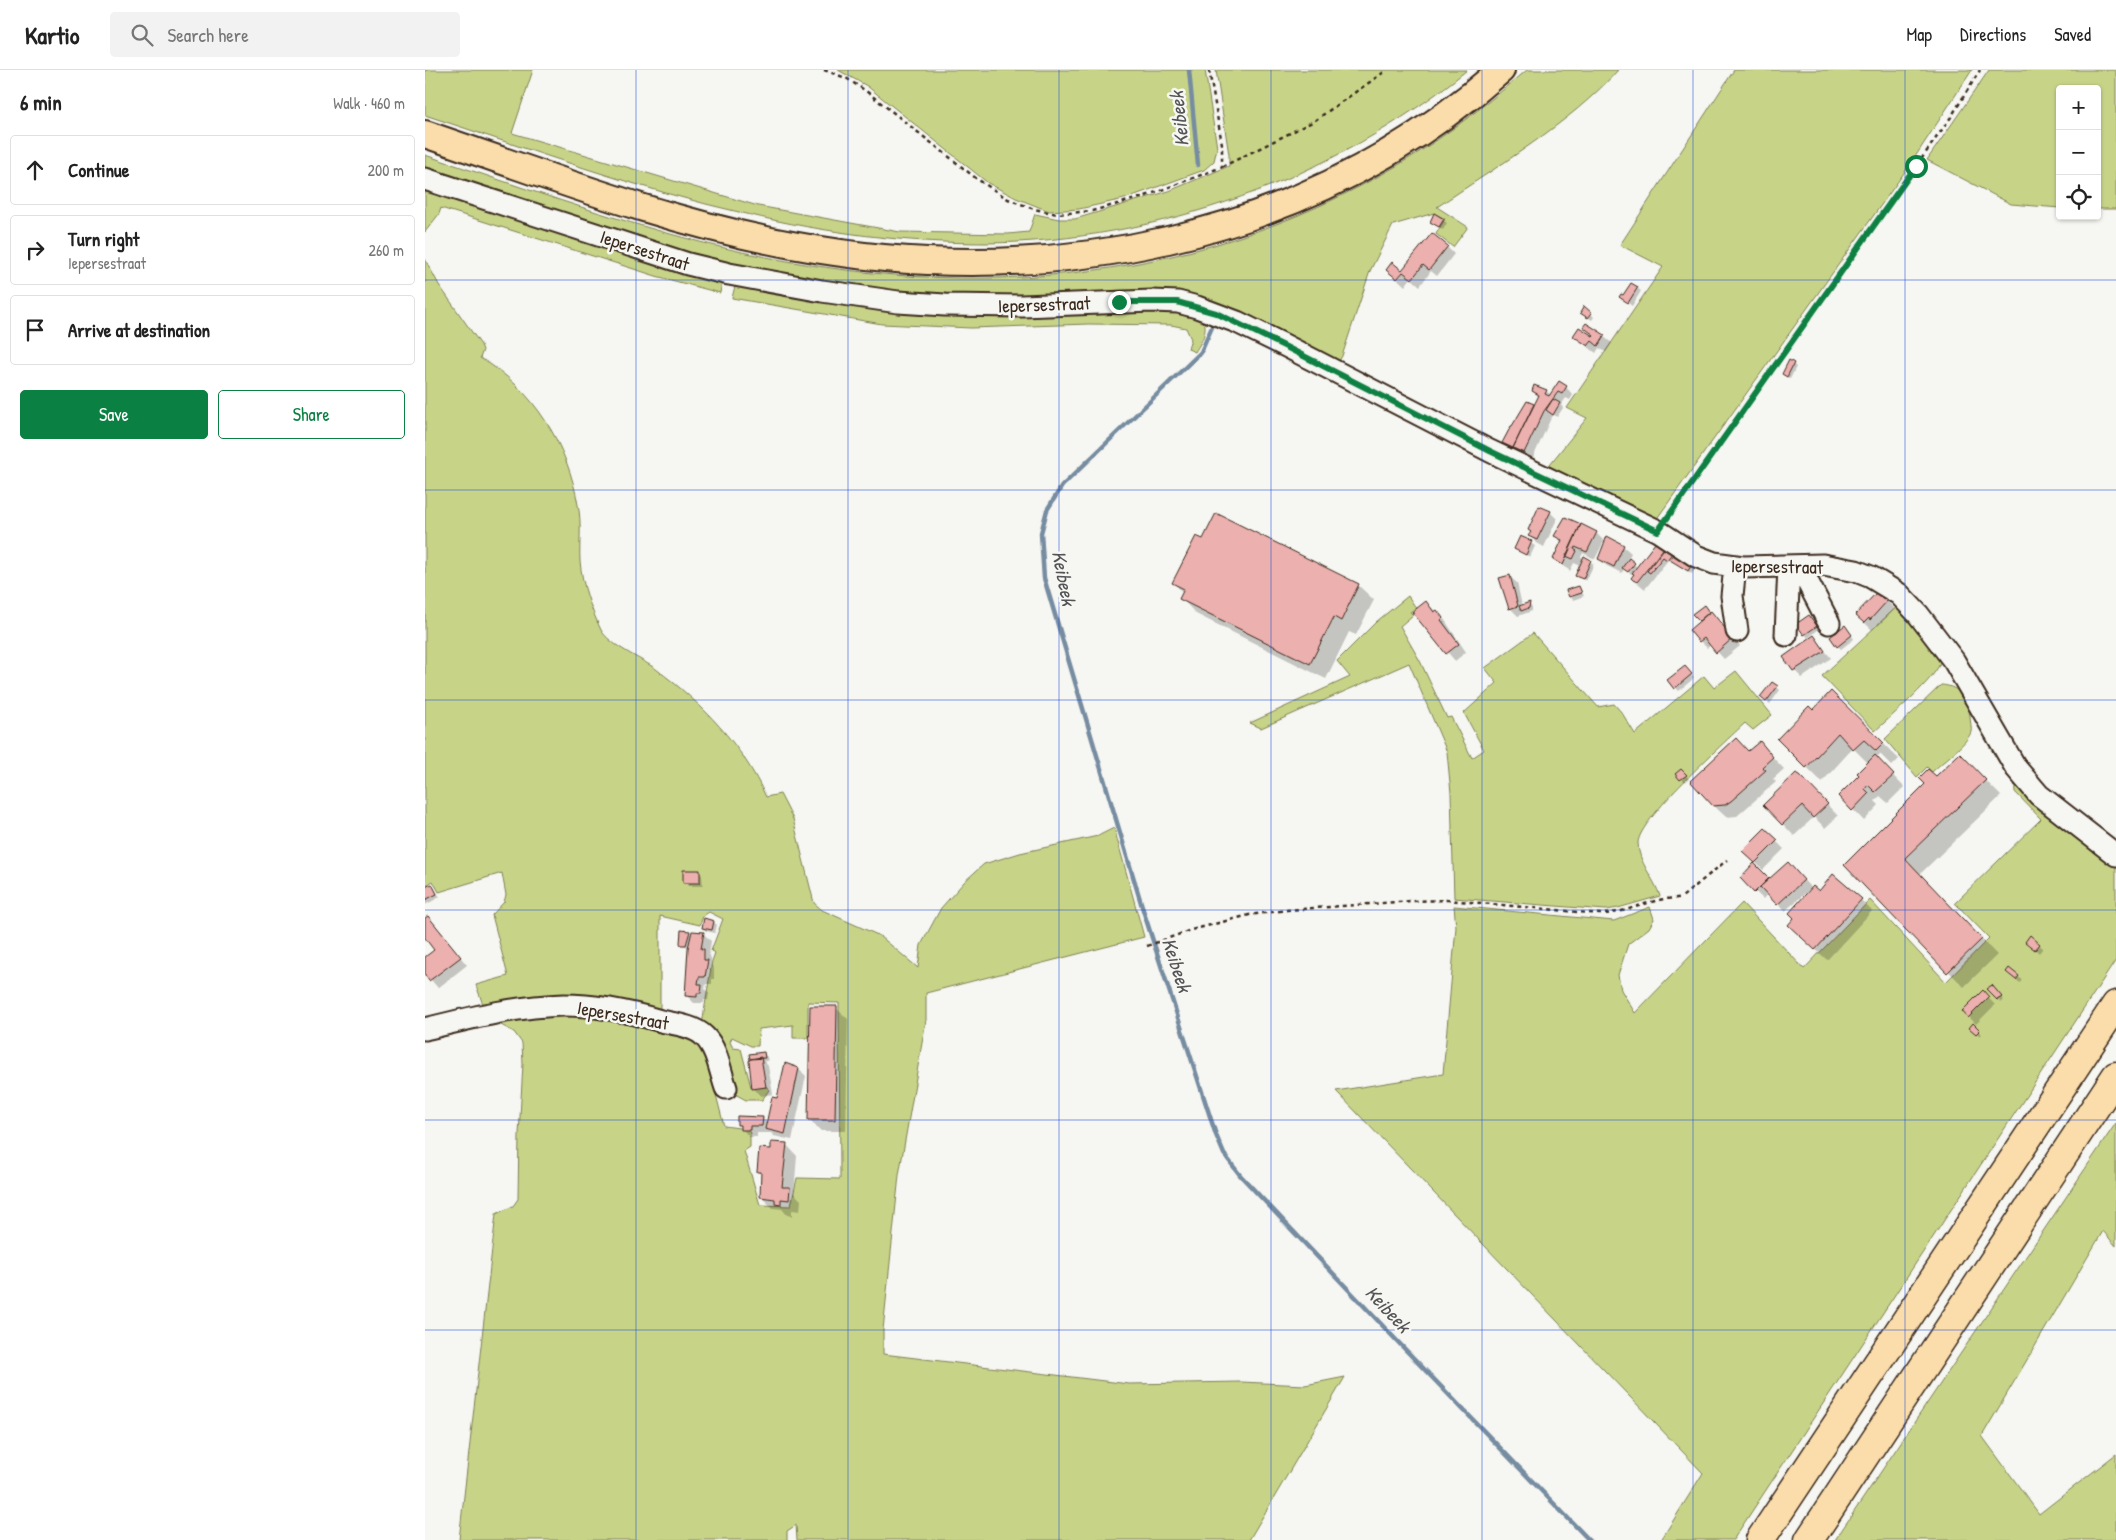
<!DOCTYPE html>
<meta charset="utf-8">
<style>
body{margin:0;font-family:"Patrick Hand",sans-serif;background:#f2f2f2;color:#222}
.controls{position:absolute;right:15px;top:15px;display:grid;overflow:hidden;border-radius:5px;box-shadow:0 1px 4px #0004}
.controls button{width:45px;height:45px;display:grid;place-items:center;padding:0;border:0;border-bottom:1px solid #e0e0e0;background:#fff;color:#222;font:25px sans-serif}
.stop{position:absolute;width:15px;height:15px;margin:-11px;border:4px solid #0b8043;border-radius:50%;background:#fff}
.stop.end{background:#0b8043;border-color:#fff;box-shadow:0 1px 5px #0008}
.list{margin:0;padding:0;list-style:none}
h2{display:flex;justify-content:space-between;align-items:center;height:65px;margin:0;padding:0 20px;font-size:21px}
h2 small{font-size:16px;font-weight:400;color:#767676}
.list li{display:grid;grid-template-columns:32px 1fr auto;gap:15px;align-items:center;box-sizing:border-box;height:70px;margin:0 10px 10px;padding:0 10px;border:1px solid #e0e0e0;border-radius:5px}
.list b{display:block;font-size:19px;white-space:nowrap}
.list p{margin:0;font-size:16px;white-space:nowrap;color:#767676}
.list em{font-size:16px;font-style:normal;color:#767676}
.actions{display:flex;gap:10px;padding:15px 20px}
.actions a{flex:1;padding:11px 0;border:1px solid #0b8043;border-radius:5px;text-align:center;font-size:18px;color:#0b8043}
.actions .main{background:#0b8043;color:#fff}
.icon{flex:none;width:28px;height:28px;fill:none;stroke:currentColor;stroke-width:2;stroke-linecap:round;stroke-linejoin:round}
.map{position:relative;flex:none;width:1691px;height:1470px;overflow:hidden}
header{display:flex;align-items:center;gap:30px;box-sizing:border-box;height:70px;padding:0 25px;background:#fff;border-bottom:1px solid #e0e0e0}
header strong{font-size:24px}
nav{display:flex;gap:28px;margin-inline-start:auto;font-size:18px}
.search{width:350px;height:45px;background:#f2f2f2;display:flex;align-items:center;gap:12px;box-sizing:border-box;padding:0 18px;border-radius:5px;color:#767676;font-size:19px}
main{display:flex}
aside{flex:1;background:#fff}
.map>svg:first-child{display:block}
.green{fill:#c7d488;stroke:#817f53;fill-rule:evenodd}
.shadow{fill:#0003}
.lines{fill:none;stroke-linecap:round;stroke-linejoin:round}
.stream{stroke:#768ca1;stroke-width:4.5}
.building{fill:#ecb0ae;stroke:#3b2a1e}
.minor-casing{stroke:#3b2a1e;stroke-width:25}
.major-casing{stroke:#3b2a1e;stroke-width:30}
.highway-casing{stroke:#3b2a1e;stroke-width:31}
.path{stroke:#3b2a1e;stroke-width:2.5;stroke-dasharray:4 4;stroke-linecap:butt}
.minor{stroke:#f6f6f2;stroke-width:21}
.major{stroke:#fbddab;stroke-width:26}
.highway{stroke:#fbddab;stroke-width:28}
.route{stroke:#0b8043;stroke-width:6}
.grid{fill:none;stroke:#1d4ed8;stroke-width:1;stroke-opacity:0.55}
.labels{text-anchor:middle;stroke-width:5;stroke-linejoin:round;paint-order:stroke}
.street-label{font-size:19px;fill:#3b2a1e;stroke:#f6f6f2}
.water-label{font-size:20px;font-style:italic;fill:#545355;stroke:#f6f6f2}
</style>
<header>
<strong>Kartio</strong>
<div class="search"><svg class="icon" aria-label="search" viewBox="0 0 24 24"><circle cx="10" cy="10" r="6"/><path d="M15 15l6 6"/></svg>Search here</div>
<nav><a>Map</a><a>Directions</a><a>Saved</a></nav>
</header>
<main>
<aside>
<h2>6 min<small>Walk · 460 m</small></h2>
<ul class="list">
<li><svg class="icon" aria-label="ahead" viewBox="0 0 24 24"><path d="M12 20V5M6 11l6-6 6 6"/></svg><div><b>Continue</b></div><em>200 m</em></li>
<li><svg class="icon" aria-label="right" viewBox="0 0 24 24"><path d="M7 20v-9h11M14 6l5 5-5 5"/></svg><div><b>Turn right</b><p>Iepersestraat</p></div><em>260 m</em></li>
<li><svg class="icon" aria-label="arrive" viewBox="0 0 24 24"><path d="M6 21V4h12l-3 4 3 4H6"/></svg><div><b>Arrive at destination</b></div></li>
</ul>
<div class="actions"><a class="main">Save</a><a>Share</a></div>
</aside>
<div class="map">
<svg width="1691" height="1470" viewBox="0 0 1691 1470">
<rect width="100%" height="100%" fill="#f6f6f2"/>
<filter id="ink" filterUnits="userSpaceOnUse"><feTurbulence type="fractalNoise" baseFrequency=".02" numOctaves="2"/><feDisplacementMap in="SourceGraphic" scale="10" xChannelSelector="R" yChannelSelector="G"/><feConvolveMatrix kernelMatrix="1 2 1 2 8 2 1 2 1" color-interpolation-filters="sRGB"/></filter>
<g filter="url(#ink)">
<!-- green -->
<path class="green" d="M0,0h108l-21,63 246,73 142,26 108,2 21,-2 6,-18 24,5h16l94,-28 60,-25v-11l-13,-85h251c-133,109 -308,171 -480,173 -80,0 -162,-10 -240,-29 -110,-25 -215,-64 -322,-99z
M413,0h367l12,78 -3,13 -10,9 -80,29 -45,10 -30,2 -33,-13 -28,-15 -121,-97z
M1102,0h91c-47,53 -122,97 -181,137l31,20 -15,20 -17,-13 9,-15 -11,-6 -41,12 -23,46 -28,85 -3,5 -7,1 -125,-63 -31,-4 -247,4 -188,-29 -316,-97v-18c91,30 182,63 275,87 231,59 467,52 679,-66 53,-29 102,-67 148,-106z
M1309,0h238l-63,96 -256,358 -107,-55 41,-51 -20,-10 96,-141 -43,-22z
M1564,0h127v139h-19v-120h-37v119l-49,-4 -84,-44z
M0,114l297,97 -2,12 -64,-17 -215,-68 -2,6 -14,18z
M0,189l14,26 42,60 2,5 -3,8c53,30 88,87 98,147 4,18 1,38 2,56 2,24 11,48 21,69 8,15 41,29 55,39 46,34 87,77 110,128l14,-3 13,25 21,84 8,7 58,26 38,32 3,-23 20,-37 24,-27 19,-17 36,-11 78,-17 16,-8 30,109 -218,56v27l-27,155 -16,155v24l246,30 112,-2 64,3 40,-8 -96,163h-452l-1,-15 -9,6v9h-328l37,-326 17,-8 5,-7 1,-64 4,-71 -1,-21 -8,-11 -13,-7 -16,-3 -27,3 37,-9 70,-8 31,3 62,13 23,6 14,7 14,-2 -7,-10 10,-64 3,-8 -4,-2 12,-32 -14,-7 -6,4 -3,9 -40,-9v99l-48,-10 -55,-4 -72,9 -9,-25 32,-9 -16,-61 12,-13 2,-7 -4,-22 -63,19 -6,-11 -8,5zM383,932l31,1 1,176 -43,-1 -6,28 -31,-1 -16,-54 6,-4v-14l-3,-4 -23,-3 -10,-39h8l24,13h16l7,-10 -2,-3h-16l-10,-38 -8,-1 -3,-6 2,-5 19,9h7l1,-17 34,-4v13h15z
M311,212l407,25 59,9c7,14 1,23 -7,36l-7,-3 3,-10 -5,-11 -15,-3 -83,-1 -117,4 -89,-4 -150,-26z
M983,526l8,12 -6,4 3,3 -13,11 20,35 27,57 4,-1 21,41 12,-8 -20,-37 33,-30 -12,-15 48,-35 65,74 16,-3 8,9 13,21 69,-58 10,12 22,-17 36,44 -19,15 -8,-7c-20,19 -107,97 -107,120 0,19 16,35 22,53l-42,12 -12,2 -152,-12 -3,-105 -4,-41 -38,-89 -148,65 -11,-5 100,-46 -13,-16 39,-39z
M1475,534c10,12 38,41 40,57 1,13 -54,60 -65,70l-53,-55z
M1516,615c19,1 26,14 29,31 0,5 2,12 1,16 -4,12 -30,31 -39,40l-5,-5 -10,10 -32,-38z
M1589,709l102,84v97l-383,580h-72l42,-67 -367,-382 107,-17 13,-147 -2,-21 160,15 36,-14 4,12 -5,9 -21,16 -10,31 3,15 14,23 107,-110 62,66 66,-69 76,82 43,-44 -34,-35 86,-84 -26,-27z
M1691,1053v123l-13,-15 -121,205 57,78 77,-60v86h-281z"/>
<!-- shadow -->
<path class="shadow" d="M1018,150l4,3 -4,7 -12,-8z
M1022,177l7,7 -17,22 -6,-5 -11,15 -9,-8 -6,8 -17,-16 14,2z
M1207,214l9,7 -9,15 -8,-6v-3z
M1156,243l10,1 3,3 -2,3z
M1162,254l25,19 -6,9 -7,-4 -3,5 -22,-17 22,3 -11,-12z
M1368,294l3,3 -6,12 -7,-5z
M1141,317l7,8 -3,5 -4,-2 -5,7 2,3 -6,9 -3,-2 -3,3 -19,42 -21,-10 -7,-7 24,-41 7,4 4,-9 -6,-6h13l5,4z
M1125,442l7,7 -13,28 -7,-4 -7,-7z
M1171,463l8,8 -9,18 -12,-6 -2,4 13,7 -8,17 -10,-6 5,-9 -7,-3 -4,8 -15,-12 7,-16 -6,-7z
M1096,467l14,9 -5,11 -15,-8z
M1234,470l36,29 -3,5 -20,-14 -1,2 -3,-2 -23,29 -13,-11 3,-3 -2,-3 -2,2 -7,-6 -2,5 -15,-7 -8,-7 24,-13 8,7 -3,6 10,9z
M1084,506l8,7 5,23 7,-2 3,3v4l-14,5 -8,-8z
M749,513l184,2 16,15 -18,35 -7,-3 -23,47 -130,-65 -15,-16 2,-5z
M1154,517l5,9 -11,4 -3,-4z
M1453,523l17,16 -17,17 -1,-2 -5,6 -15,-15z
M1001,533l18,16 22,33 -11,9 -41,-49z
M1278,537l15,13 22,26 -16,13 -13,-14 -4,3 -7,-7v-19l-6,-8z
M1384,546l10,13 -11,9 -10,-14z
M1423,560l6,9 -13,10 -3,-3z
M1389,567l17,21 -29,20 -8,-8z
M1263,601l6,7 -15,13 -10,-11z
M1352,617l3,3 -10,14 -5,-4z
M1406,622l68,67 -7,7 -12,-12 -4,4 28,29 -16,16 -8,-7 -5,5 4,4 -15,16 -24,-25 21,-21 8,-11 -16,-16 -31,34 -44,-43 35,-28z
M1334,673l25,26 -11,10 3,3 -39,34 -11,1 -12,-11z
M1256,700l8,9 -4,3 -8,-8z
M1550,700l26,26 -82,79 78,80 -33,32 -119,-122 91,-87z
M1375,706l38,40 -13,12 -11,-11 -20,19 -29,-31z
M1340,760l19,19 -21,21 -19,-19z
M1329,795l15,15 26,-9 16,17 -26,23 -17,-18 -5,6 -22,-21z
M274,802l3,3 1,11h-15l-3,-4z
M7,815l8,12 -15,8v-17z
M1394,823l42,7 11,11 -45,49 -26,-24z
M3,848l39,47 -29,23 -13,-15v-15l11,-8 -11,-14v-16z
M289,852l3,3 -2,8 -9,-2 -3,-3z
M264,862l3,3 12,-1 7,7 -2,14 2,3v7l3,3v11h-2v5h-6l-1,5 4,4 -1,7h-4v3h-10l-8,-8 3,-47 -7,-4z
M1605,867l13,11 -4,5 -13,-12z
M1585,900l12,10 -2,3 -13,-11z
M1563,919l7,1 9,10 -3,3z
M1558,922l12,13 -19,19 -13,-13z
M411,938l12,11 -2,112h-25l-12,-12z
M1548,955l9,9 -2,2 -9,-8z
M339,984l3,3 1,4h-4l4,5 5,28 -12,2 -8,-8 -2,-30z
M374,999l7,7 -14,64 -18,-4 -3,-3h-14v4h-8l-11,-13 24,-6 5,5 11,-24z
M361,1074l11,12 -3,37 7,7 -1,11 -8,-1v6l-5,-1 -5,-6 -9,-1 -12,-11 1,-22 -4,-4 14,-21z"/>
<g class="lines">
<!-- stream -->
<path class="stream" d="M764,0l9,95
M787,257l-11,25 -139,134 -15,24 -6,23 3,45 100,335 72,222 8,19 16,21 159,168 190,197"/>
</g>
<!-- building -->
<path class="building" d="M1009,143l10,6 -5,8 -9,-5z
M1007,163l16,13 -19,24 -6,-5 -11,14 -9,-7 -6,7 -11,-9 6,-8 10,8z
M1206,213l7,4 -10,16 -9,-6 2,-3 2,1z
M1159,236l8,7 -4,5 -8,-5z
M1161,253l19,12 -7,11 -6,-5 -4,5 -15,-10 6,-9 14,9 1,-1 -11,-8z
M1364,290l5,3 -7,14 -5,-3z
M1134,311l8,5 -5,8 -4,-2 -14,19 -20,42 -11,-5 26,-53 -7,-4 2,-6 13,5 -2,4 4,2z
M1128,329l7,4 -7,12 -7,-5z
M1102,331l7,3 -21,44 -11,-5 9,-17h1z
M1114,436l12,5 -14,29 -9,-4 3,-4 -3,-2z
M791,443l143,71 -18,37 -7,-4 -24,47 -131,-65 5,-10 -12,-6 24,-47 7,3z
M1140,447l16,7 -18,41 -10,-6 9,-19 -8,-4z
M1156,454l16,8 -10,20 -12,-5 -1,2 3,2 -4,8 -7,-3z
M1095,466l12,5 -6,14 -12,-6z
M1182,466l17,9 -10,22 -16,-8z
M1234,468l8,6 -30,38 -4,-2 -2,-2 3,-4 -2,-1z
M1241,476l7,6 -6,8 -4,-3 -13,16 -3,-2z
M1249,482l18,12 -4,7 -18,-11z
M1159,486l7,4 -8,19 -8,-3z
M1204,488l6,5 -7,9 -6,-4z
M1085,505l8,31 -9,3 -10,-31z
M1154,516l3,7 -13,4 -3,-7z
M1453,521l10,9 -18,20 -1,-2 -5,5 -9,-8z
M1001,531l8,11 3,-2 6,8 -2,2 18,24 -13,10 -34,-42z
M1105,532l-1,6 -8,3 -2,-5z
M1279,535l5,7 -10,9 -7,-7z
M1286,541l22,27 -17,15 -12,-15 -5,4 -10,-12z
M1384,545l8,11 -13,9 -8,-11z
M1420,555l7,10 -15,12 -7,-10z
M1389,565l11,16 -32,20 -10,-14z
M1260,596l7,8 -18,15 -7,-9z
M1347,612l6,4 -12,16 -6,-5z
M1406,621l53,52 -8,8 -12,-11 -11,10 -15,-17 -32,35 -29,-29 32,-33 4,4z
M1311,668l12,13 12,-10 13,16 -11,10 4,3 -35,31 -6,4 -12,1 -23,-25z
M1535,683l26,27 -81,78 77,81 -35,34 -103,-108 81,-81 -6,-6 9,-9 8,7z
M1450,685l19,20 -19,17 -7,-7 -3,4 4,4 -17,18 -14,-15 21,-21 -2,-2z
M1256,699l6,6 -7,5 -5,-6z
M1371,703l4,2 28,29 -15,14 -11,-12 -20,19 -19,-20z
M1340,758l13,12 -23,23 -13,-12z
M1363,792l16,18 -27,25 -17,-18z
M1329,793l15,15 -15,15 -14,-15z
M258,800h17v13h-17z
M1408,804l29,25 -47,51 -27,-25 6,-7 -5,-5 24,-27 6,5z
M7,814l5,10 -12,6v-13z
M3,846l33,41 -32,24 -4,-6v-18l9,-7 -9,-12v-20z
M279,848l10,3 -2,9 -10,-2z
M256,860l9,1 -4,14h-5l-1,-2z
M267,861l12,1 -3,17h3v11h4l-3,17h-6l-1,7h4l-1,9h-4v4l-12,-1 3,-48z
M1605,865l10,9 -5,6 -10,-8z
M1584,898l10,8 -3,4 -10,-8z
M1567,915l10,12 -5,3 -11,-11z
M1558,920l6,7 -21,21 -6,-7z
M385,936h27l-2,114h-27z
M1548,953l7,7 -4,4 -7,-6z
M339,982l1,6 -15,1 -1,-5z
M336,987l5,30 -14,2 -3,-28 1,-2z
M360,993l14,5 -14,66 -20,-5 7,-32 5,1z
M312,1046l26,1 -1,9h-12v4h-10v-5h-3z
M346,1072l16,1 -5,44h8l-1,13 -8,-1v6l-6,-1v-5l-15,-2 1,-25h-4l2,-24 12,1z"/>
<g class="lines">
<defs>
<path id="minor" d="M0,109l263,85 41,10 93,17 76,11 47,3 77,1 130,-5 26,1 19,5 40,15 47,23 206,106 168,80 38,25 18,7 29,4 80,-2 33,6 15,6 28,17 19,20 36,47 62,107 23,27 77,60
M1310,496l-3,30 5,35
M1378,496l1,9 25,48
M1361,565l3,-69
M0,959c45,-11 92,-23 139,-24 32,0 66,7 97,16 14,3 33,5 43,15 13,12 16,35 22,52"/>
<path id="major" d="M0,64c121,41 241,88 367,111 252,47 514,-2 709,-175"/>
<path id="highway" d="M1335,1470l356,-535
M1384,1470l307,-464"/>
</defs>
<!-- minor casing -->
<use href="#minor" class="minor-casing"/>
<!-- major casing -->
<use href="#major" class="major-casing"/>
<!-- highway casing -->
<use href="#highway" class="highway-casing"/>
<!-- path -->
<path class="path" d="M399,0l22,8 20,13 111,88 31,20 26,10 23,5 35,-3 51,-14 79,-30v-23l-13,-74
M797,97l92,-46 73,-51
M1242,448l284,-401 29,-47
M722,876l44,-16 58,-15 38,-5 124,-9 37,-1 152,14c20,0 38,-9 59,-14 8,-2 15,-1 23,-3l45,-37"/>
<!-- minor -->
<use href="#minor" class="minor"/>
<!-- major -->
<use href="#major" class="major"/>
<!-- highway -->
<use href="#highway" class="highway"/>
</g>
</g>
<g class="lines" filter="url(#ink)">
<!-- route -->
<path class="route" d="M694,232h58l39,11 68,33 206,105 168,80 258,-365"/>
</g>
<!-- grid -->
<path class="grid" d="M211,0v1470M423,0v1470M634,0v1470M846,0v1470M1057,0v1470M1268,0v1470M1480,0v1470M0,210h1691M0,420h1691M0,630h1691M0,840h1691M0,1050h1691M0,1260h1691"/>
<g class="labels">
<!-- street labels -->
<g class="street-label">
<text transform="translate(220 180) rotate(18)" y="7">Iepersestraat</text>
<text transform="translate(619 234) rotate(-2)" y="7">Iepersestraat</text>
<text transform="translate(1352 496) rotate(1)" y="7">Iepersestraat</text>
<text transform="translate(198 945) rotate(10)" y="7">Iepersestraat</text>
</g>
<!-- water labels -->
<g class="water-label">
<text transform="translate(754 49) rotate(-96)" y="7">Keibeek</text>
<text transform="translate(639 508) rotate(79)" y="7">Keibeek</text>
<text transform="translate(752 895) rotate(72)" y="7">Keibeek</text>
<text transform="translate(963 1239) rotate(47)" y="7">Keibeek</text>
</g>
</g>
</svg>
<div class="controls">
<button>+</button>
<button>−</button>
<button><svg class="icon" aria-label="locate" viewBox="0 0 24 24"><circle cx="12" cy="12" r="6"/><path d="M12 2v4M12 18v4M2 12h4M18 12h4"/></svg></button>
</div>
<div class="stop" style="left:1491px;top:96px"></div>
<div class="stop end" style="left:694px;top:232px"></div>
</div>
</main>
